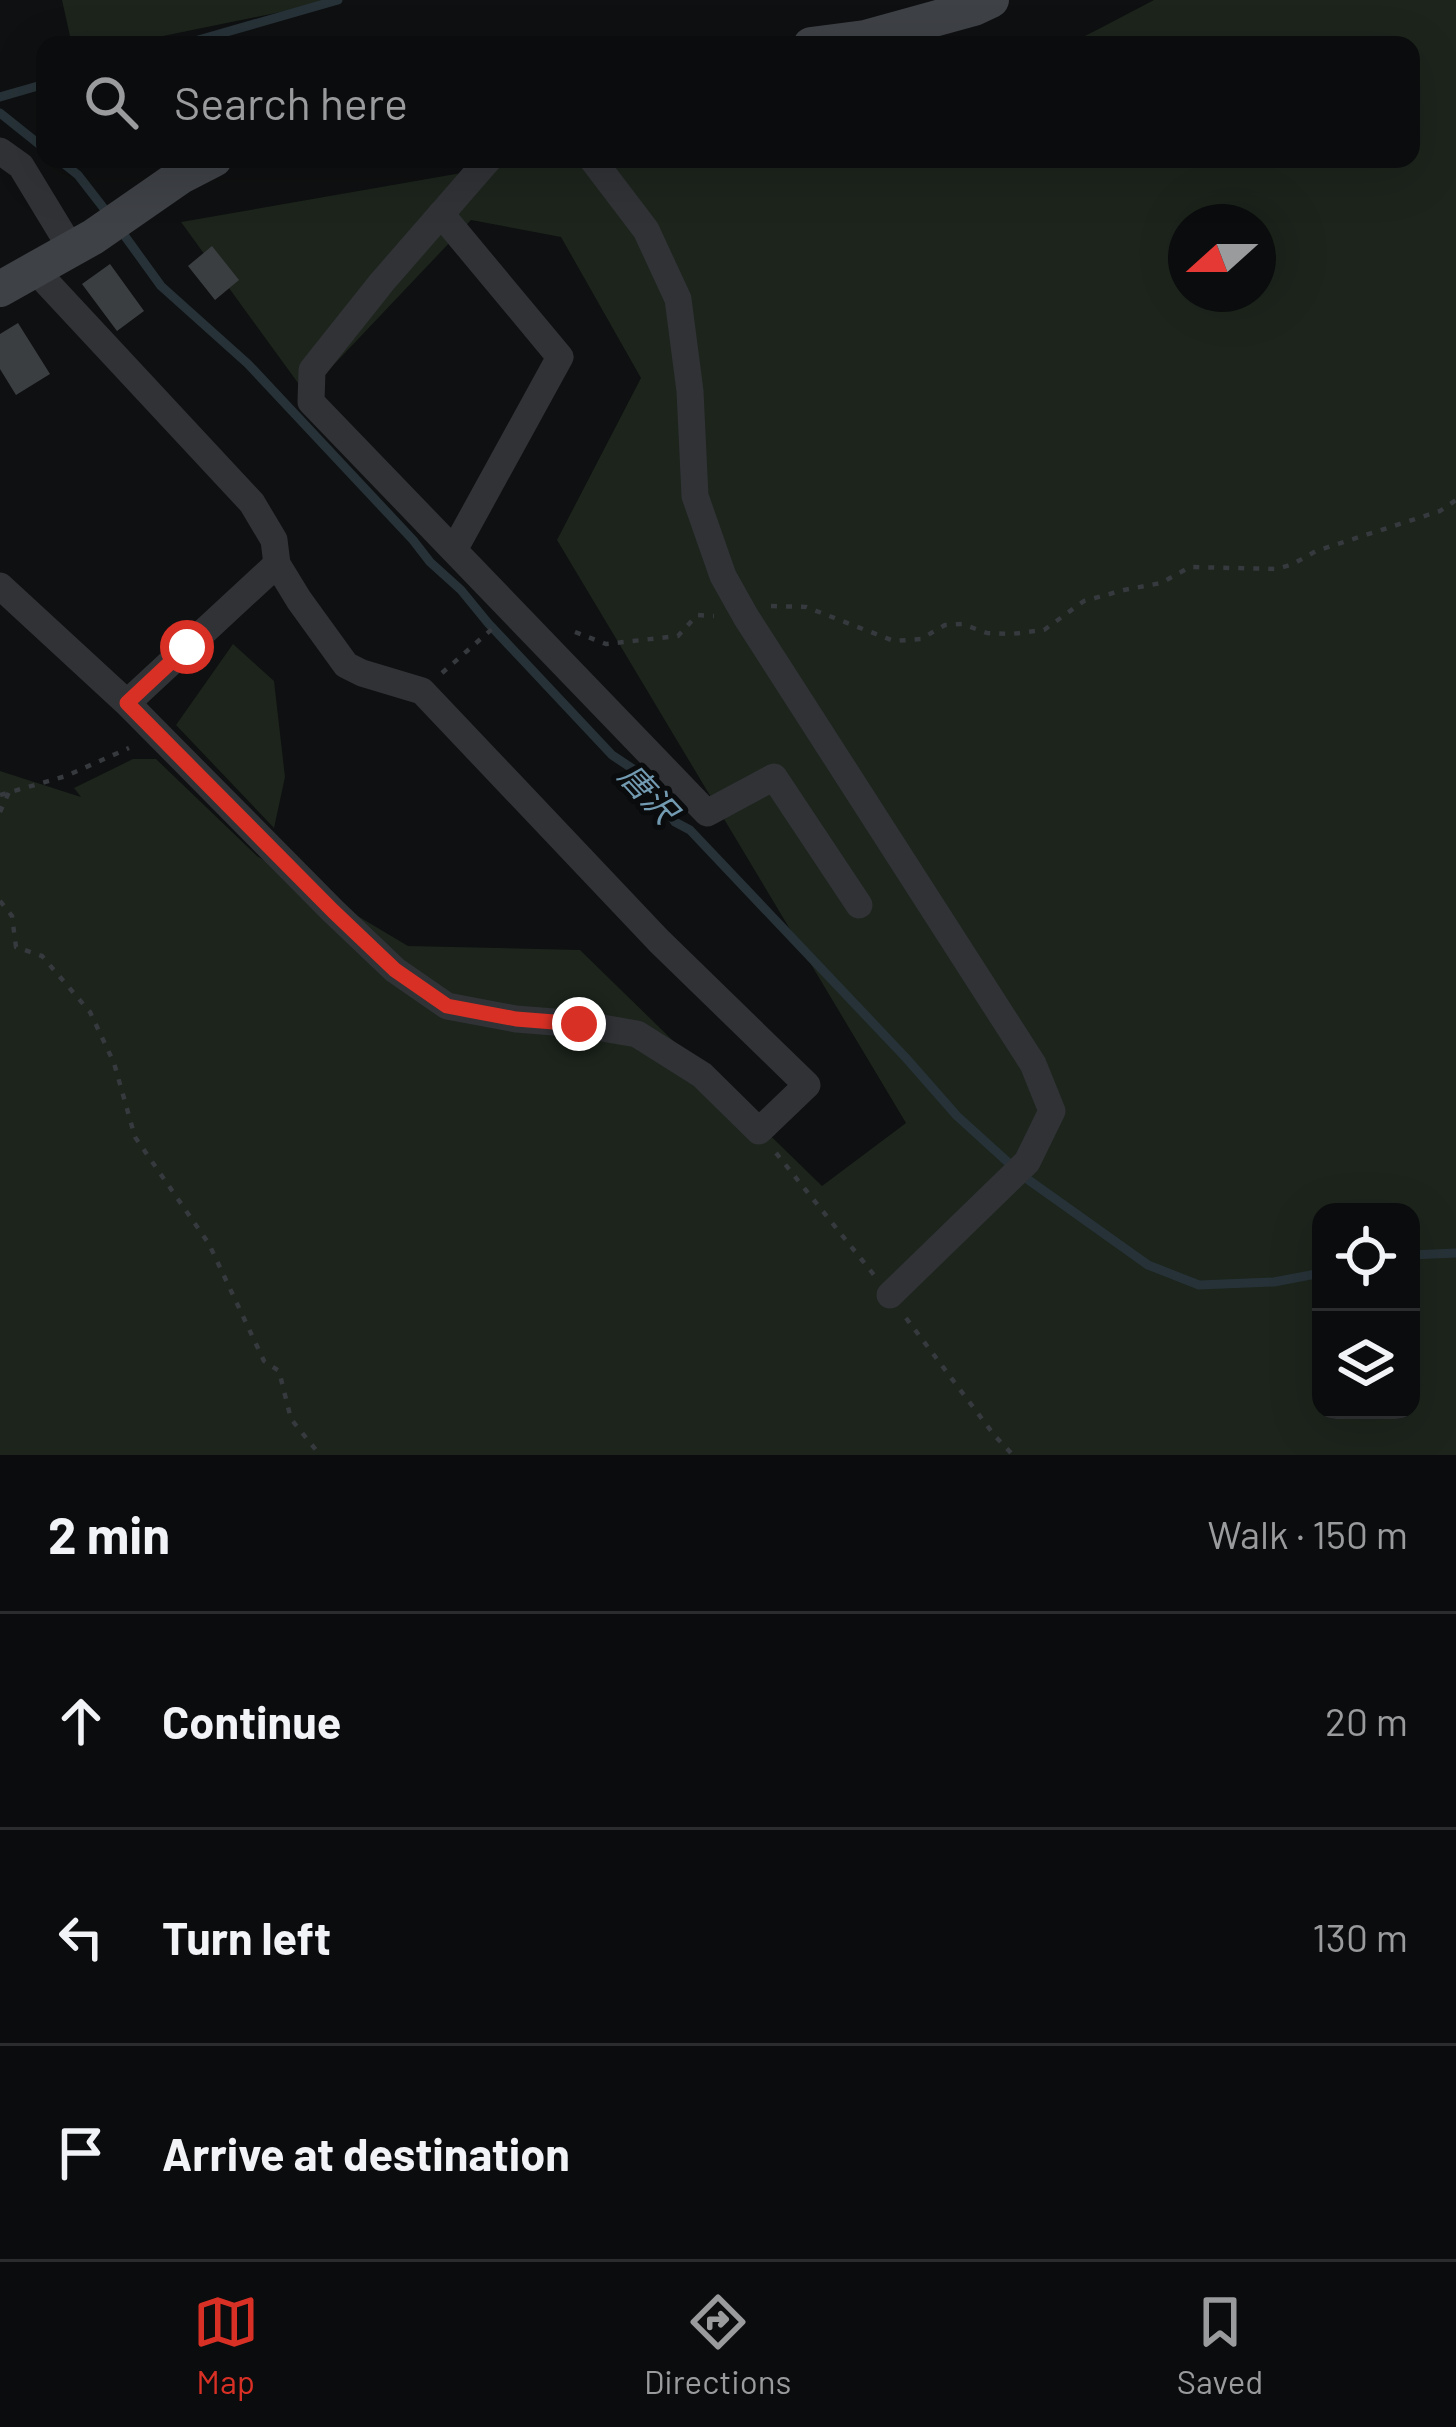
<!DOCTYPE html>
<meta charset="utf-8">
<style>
body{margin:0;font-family:Barlow,"Noto Sans JP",sans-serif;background:#191a1b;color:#f1f3f6}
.controls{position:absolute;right:36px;bottom:36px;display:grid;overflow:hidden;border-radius:24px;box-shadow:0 12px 48px #0002}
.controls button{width:108px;height:108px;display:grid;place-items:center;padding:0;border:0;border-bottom:3px solid #2b2c2e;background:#0b0c0d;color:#f1f3f6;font:60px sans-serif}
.compass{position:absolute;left:1168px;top:204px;width:108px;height:108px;border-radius:50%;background:#0b0c0d;box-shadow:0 12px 48px #0002;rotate:249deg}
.stop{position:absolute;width:36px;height:36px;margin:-27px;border:9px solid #d93025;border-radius:50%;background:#fff}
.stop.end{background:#d93025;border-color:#fff;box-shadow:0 3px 12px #0008}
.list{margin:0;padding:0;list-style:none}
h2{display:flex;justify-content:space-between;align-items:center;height:156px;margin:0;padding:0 48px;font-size:51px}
h2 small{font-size:39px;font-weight:400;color:#9a9b9d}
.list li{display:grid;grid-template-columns:78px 1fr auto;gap:36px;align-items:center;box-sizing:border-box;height:216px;padding:0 48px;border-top:3px solid #2b2c2e}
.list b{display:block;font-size:45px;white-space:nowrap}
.list em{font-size:39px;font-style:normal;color:#9a9b9d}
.icon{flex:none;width:66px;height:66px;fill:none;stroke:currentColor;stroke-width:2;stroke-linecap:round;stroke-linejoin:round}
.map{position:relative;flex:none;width:1456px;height:1455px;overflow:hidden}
.search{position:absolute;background:#0b0c0d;box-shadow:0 12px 48px #0002;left:36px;right:36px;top:36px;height:132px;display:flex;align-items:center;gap:30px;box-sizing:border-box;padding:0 42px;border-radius:24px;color:#9a9b9d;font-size:45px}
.sheet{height:804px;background:#0b0c0d}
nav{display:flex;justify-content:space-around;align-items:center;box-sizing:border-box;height:168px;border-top:3px solid #2b2c2e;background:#0b0c0d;font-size:33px;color:#9a9b9d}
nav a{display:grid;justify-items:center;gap:6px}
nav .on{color:#d93025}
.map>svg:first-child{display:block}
.green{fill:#1c241c;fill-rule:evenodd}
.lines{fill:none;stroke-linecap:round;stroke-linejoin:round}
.stream{stroke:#273238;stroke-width:9}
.building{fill:#3b3e41}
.path{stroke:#36393d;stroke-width:4.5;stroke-dasharray:6 9;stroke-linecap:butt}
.street{stroke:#303236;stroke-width:27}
.secondary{stroke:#3e4146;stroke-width:36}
.route{stroke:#d93025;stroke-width:15}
.labels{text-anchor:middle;stroke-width:10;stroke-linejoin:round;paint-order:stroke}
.water-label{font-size:33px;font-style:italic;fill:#729bb2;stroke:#0a0b0c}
</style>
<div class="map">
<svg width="1456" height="1455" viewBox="0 0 1456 1455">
<rect width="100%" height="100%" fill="#0f1011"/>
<!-- green -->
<path class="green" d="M62,0h277l-220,45h-47z
M1154,0h302v1455h-1456v-684l81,26 -7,-9 59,-29h23l101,97 151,90 172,4 242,236 84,-63 -349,-583 84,-162 -80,-141 -90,-17 -165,174 -125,-172 361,-63h869v-114h-343zM1186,222h72v72h-72zM1321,1212h90v198h-90z
M233,644l41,37 11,96 -11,51 -98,-103z"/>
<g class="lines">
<!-- stream -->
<path class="stream" d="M181,45l157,-45
M0,97l45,-13
M0,113l45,36
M58,159l20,16 31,40
M119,228l42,58 87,78 165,176 17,22 31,28 27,33 124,132 24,16 39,51 15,8 216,228 51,58 66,60 125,89 51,20 75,-3 47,-9
M1411,1255l45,-2"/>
</g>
<!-- building -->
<path class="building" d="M212,246l27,34 -24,20 -27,-34z
M110,264l34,47 -27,20 -35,-47z
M18,323l32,51 -34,21 -16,-26v-35z"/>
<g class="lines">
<!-- path -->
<path class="path" d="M771,606l35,1 88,34 27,-2 24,-14 17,-1 25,9 24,1 33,-4 40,-29 40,-11 37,-7 29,-16 87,2 16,-5 23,-13 124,-40 16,-11
M575,632l31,12 72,-8 19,-21 17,1
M442,673l50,-44
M0,795l66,-19 63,-28
M0,812l9,-20
M0,901l12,15 4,31 26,9 48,56 24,51 21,74 74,107 55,117 15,10 12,48 29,36
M776,1153l98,122
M906,1318l89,118 18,19"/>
<!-- street -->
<path class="street" d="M0,151l21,15 51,84
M489,159l-107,123 -70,88 -1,32 396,411 67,-36 85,128
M592,159l54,71 32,69 12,92 5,105 28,80 23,41 287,447 19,47 -25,51 -137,133
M441,214l119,143 -106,193
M0,586l127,117 206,208 62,59 52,36 69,13 63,5 58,10 65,41 57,56 48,-46 -148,-144 -237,-250 -60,-18 -16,-8 -47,-65 -22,-36 -3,-24 -22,-37 -216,-232
M127,703l150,-139"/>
<!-- secondary -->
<path class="secondary" d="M811,45l54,-7 109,-30 17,-8
M0,289l93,-52 88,-61 33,-17"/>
</g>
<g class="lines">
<!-- route -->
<path class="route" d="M187,647l-60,56 206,208 62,59 52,36 69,13 63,5"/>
</g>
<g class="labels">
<!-- water labels -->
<g class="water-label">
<text transform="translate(648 793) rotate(47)" y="12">唐沢</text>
</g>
</g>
</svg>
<div class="controls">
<button><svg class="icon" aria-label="locate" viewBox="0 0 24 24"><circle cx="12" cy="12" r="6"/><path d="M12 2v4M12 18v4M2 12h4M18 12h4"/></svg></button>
<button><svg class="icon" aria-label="layers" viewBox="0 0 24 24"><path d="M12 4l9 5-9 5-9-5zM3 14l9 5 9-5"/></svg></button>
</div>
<svg class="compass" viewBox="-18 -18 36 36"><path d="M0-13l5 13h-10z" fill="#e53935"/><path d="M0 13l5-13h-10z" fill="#9a9b9d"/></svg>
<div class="stop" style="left:187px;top:647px"></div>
<div class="stop end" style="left:579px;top:1024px"></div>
<div class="search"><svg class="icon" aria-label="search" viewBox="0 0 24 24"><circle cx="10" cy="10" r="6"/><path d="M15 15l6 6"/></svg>Search here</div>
</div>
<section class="sheet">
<h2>2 min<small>Walk · 150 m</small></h2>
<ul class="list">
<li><svg class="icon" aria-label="ahead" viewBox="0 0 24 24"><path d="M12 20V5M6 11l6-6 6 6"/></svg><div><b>Continue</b></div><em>20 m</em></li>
<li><svg class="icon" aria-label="left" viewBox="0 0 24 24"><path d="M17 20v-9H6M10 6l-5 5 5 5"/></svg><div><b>Turn left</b></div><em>130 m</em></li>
<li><svg class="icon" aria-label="arrive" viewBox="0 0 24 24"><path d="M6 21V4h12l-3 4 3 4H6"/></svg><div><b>Arrive at destination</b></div></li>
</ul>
</section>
<nav>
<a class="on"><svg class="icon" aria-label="map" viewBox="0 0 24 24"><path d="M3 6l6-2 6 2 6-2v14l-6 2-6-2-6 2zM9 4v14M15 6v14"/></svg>Map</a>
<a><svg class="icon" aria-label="directions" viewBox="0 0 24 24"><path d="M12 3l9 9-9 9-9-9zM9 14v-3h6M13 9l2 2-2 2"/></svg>Directions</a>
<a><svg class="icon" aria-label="saved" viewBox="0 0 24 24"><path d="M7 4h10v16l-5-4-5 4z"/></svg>Saved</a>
</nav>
